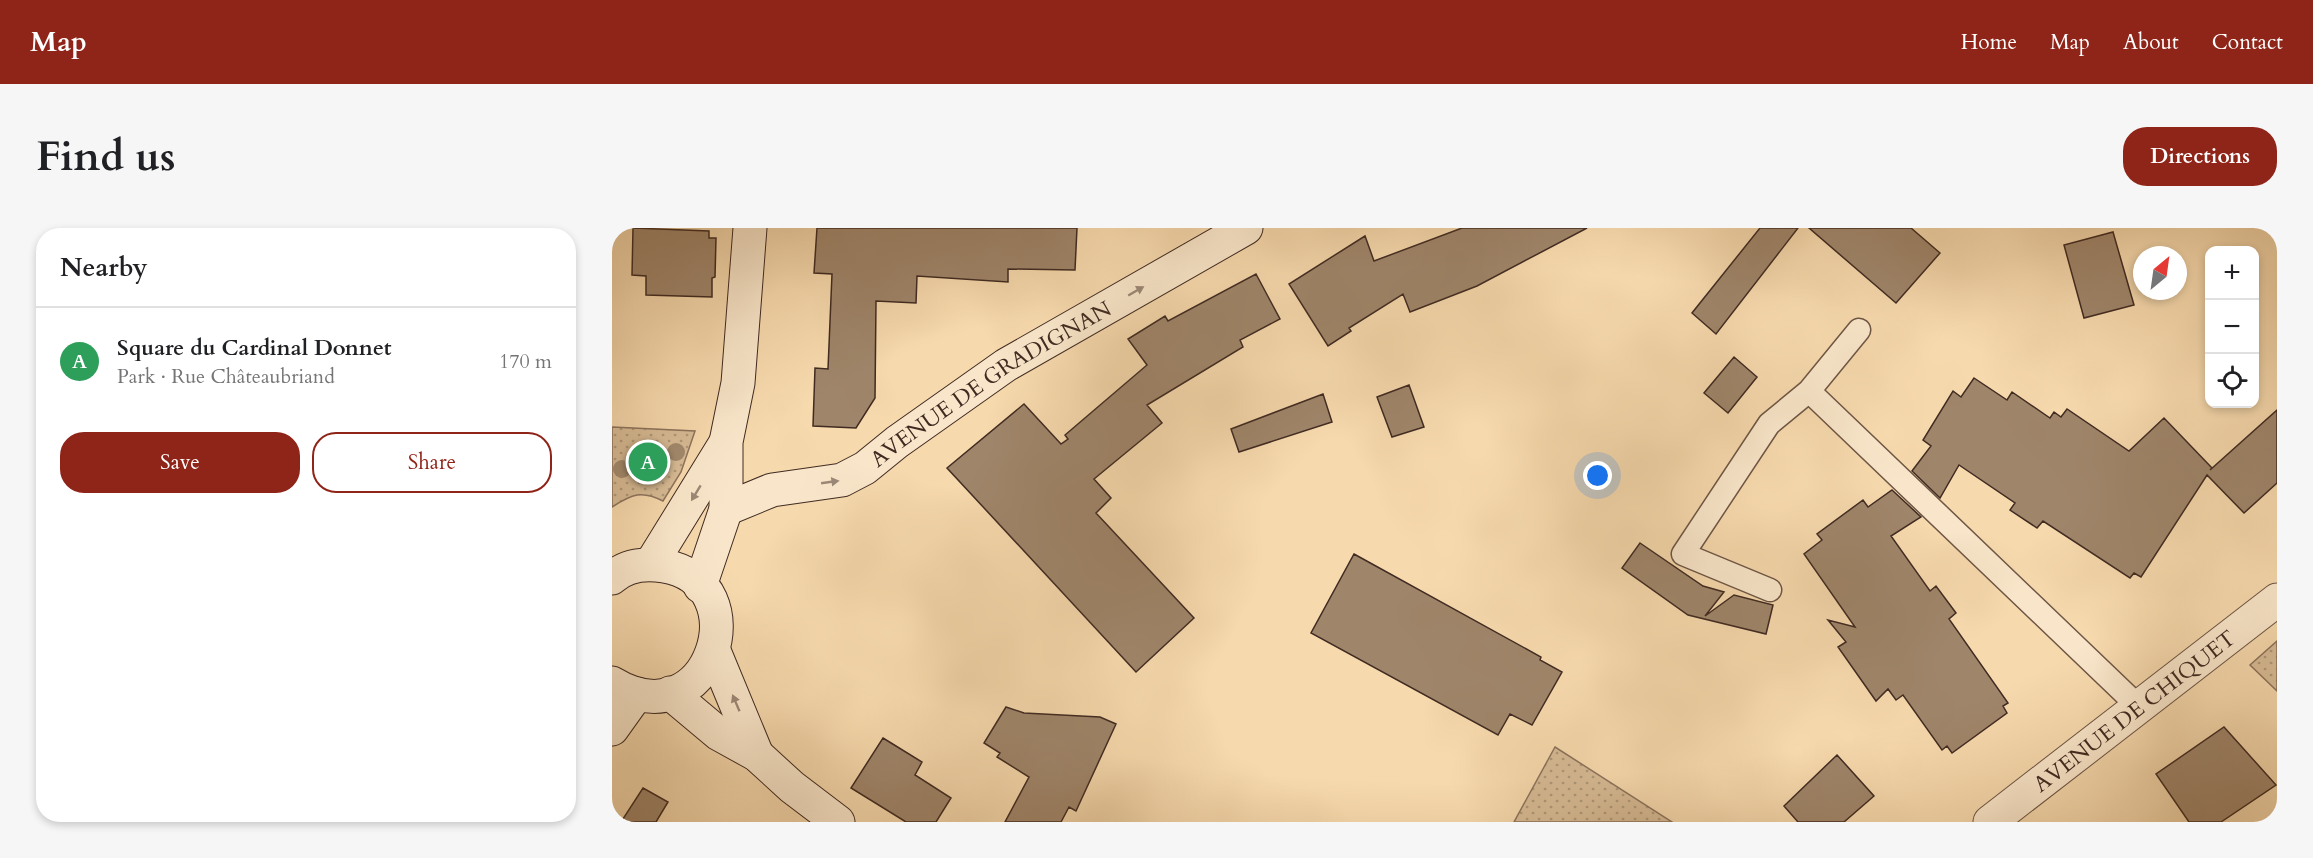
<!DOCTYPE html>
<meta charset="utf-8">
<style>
body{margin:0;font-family:Cardo,serif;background:#f6f6f6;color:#202124}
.controls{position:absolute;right:18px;top:18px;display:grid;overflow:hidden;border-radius:12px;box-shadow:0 3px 9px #0003}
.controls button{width:54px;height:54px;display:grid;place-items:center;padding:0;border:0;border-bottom:2px solid #e0e0e0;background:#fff;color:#202124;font:30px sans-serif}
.compass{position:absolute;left:1521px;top:18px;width:54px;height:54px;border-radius:50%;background:#fff;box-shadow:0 3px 9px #0003;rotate:29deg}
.you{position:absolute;left:986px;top:248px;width:21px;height:21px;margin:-15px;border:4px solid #fff;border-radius:50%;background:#1a73e8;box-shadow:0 0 0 9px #1a73e833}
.badge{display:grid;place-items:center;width:39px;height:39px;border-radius:50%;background:#8f2418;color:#fff;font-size:20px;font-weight:700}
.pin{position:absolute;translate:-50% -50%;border:3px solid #fff;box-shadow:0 2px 6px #0006}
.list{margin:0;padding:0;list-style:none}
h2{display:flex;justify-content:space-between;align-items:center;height:78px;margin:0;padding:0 24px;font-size:26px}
h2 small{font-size:20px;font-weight:400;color:#757577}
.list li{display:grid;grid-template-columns:39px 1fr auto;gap:18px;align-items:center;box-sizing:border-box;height:108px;padding:0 24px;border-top:2px solid #e0e0e0}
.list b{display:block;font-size:22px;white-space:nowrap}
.list p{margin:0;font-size:20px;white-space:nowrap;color:#757577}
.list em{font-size:20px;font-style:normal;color:#757577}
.actions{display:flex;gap:12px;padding:18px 24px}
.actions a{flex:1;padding:14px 0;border:2px solid #8f2418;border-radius:24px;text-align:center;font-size:21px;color:#8f2418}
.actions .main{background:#8f2418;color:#fff}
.icon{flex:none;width:33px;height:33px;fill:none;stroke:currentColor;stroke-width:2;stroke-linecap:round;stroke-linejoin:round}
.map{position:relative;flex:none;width:1665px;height:594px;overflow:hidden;border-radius:24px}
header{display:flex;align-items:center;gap:36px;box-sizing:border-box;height:84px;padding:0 30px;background:#8f2418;color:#fff}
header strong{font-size:28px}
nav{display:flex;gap:33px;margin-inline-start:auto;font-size:21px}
.intro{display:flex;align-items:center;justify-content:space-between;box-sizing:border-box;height:144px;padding:0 36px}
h1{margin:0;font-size:42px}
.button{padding:15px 27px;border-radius:24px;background:#8f2418;color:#fff;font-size:21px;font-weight:700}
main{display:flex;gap:36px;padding:0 36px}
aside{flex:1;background:#fff;border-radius:24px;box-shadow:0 3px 9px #0003}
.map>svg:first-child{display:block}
.garden{fill:url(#garden-dots);stroke:#8c735c;stroke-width:1.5}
.building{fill:#9f856a;stroke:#402b22;stroke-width:1.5}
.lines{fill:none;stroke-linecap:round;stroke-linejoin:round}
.lane-casing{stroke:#6e5645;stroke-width:25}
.street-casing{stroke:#6e5645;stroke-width:35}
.secondary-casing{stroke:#402b22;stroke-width:35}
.lane{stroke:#f9e6ca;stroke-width:22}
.street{stroke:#f9e6ca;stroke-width:33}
.secondary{stroke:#f9e6ca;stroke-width:33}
.tree{fill:#a2896d}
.oneway{fill:#9c8876}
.labels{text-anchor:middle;stroke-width:6;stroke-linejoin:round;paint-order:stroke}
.street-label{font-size:22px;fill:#402b22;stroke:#f9e6ca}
</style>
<header>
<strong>Map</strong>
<nav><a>Home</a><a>Map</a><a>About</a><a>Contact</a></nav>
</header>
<div class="intro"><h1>Find us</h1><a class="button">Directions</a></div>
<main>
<aside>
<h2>Nearby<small></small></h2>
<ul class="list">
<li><span class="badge" style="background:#2e9e5b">A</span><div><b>Square du Cardinal Donnet</b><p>Park · Rue Châteaubriand</p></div><em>170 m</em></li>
</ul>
<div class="actions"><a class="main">Save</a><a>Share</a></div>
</aside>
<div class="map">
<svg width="1665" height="594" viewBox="0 0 1665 594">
<defs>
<pattern id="garden-dots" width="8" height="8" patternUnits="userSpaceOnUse" patternTransform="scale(1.5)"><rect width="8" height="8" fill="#d7bb95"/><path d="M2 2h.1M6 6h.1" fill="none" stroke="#b09879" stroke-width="1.8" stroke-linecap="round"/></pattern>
</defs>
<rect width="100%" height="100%" fill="#f6d9ad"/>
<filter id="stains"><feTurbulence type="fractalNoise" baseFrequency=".00333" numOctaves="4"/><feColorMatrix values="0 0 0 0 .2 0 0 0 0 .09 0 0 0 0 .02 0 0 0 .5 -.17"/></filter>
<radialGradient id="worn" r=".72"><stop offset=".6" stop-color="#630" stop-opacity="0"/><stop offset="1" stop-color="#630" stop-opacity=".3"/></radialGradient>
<!-- garden -->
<path class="garden" d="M0,199l83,4 -14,41 -18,29c-21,-11 -31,-7 -51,6z
M1665,413v50l-27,-26z
M943,519l117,75h-158z"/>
<!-- building -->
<path class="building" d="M21,0l76,3v7h7l-1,39 -3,1v19l-66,-2v-19l-14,-1z
M205,0h260l-2,42 -67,-1v13l-91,-6 -1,27 -40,-2 -1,97 -19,30 -43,-2 2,-58 13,1 4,-95 -18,-1z
M850,0h125l-110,58 -67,26 -7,-18 -54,34 2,3 -23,15 -39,-62 76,-48 9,25z
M1148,0h38l-82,106 -24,-21z
M1197,0h102l29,25 -44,50z
M1501,4l21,73 -50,13 -20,-73z
M644,46l24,45 -40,21 3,7 -96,58 15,18 -68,56 17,19 -15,15 98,105 -58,54 -189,-204 77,-64 37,40 7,-5 -3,-4 82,-70 -19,-26 37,-23 3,5z
M1122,129l23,20 -29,36 -24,-20z
M1362,150l33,22 5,-8 38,26 4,-6 7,5 6,-8 62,42 35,-33 48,50 -2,2 67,-60v73l-33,30 -37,-38 -66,102 -7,-4 -4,5 -87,-57 -6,7 -27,-18 5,-7 -56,-38 -19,33 -28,-27 19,-25 -8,-6 30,-49 8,6z
M797,157l15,42 -32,10 -15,-40z
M711,166l9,28 -93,30 -8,-23z
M1280,262l29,27 -30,19 39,55 6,-5 20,27 -7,6 59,84 -5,3 4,7 -55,40 -5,-7 -5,4 -39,-55 -7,5 -8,-11 -12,12 -38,-54 8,-5 -18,-22 27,7 -51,-73 18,-14 -5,-6 46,-34 5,7z
M1028,315l63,43 21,6 -19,24 29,-21 39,10 -7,29 -78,-19 -66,-47z
M742,326l187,103 -1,3 22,12 -30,53 -22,-11 -12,21 -187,-102z
M394,479l18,6 76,4 16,7 -40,87 -7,-4 -8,15h-56l24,-45 -32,-20 3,-4 -16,-10z
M1612,499l52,58 -55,37h-32l-33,-48z
M271,510l39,24 -7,13 36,23 -15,24h-30l-55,-34z
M1225,527l37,41 -30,26h-46l-14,-16z
M31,560l25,14 -12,20h-35z"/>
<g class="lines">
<defs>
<path id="lane" d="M1197,163l50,-61
M1158,362l-87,-36 86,-130 40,-33 330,316"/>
<g id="street">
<path id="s1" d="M1378,594l287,-222"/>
</g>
<g id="secondary">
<path id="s2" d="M114,281l46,-19 70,-10 23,-12 32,-26 109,-77 240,-137"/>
<path d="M39,336l74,-120"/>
<path d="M0,350c14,-13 34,-15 52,-12 97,16 47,177 -52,117"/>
<path d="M88,358l26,-77v-67l12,-59 12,-155"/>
<path d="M102,423l43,104"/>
<path d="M58,465l49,41 38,21 35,32 46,35"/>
<path d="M0,501l25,-35"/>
</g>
</defs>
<!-- lane casing -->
<use href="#lane" class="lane-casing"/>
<!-- street casing -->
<use href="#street" class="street-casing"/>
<!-- secondary casing -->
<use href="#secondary" class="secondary-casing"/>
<!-- lane -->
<use href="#lane" class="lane"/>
<!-- street -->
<use href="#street" class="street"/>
<!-- secondary -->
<use href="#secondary" class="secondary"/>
</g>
<!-- trees -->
<g class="tree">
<circle cx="64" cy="224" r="9"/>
<circle cx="10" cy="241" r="9"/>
</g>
<!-- one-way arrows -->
<defs><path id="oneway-solid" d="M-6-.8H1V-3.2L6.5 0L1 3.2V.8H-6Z" transform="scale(1.5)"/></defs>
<g class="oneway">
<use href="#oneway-solid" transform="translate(524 63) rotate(-30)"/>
<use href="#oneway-solid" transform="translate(218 254) rotate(-8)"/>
<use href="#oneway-solid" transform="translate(84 265) rotate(121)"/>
<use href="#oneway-solid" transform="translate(124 475) rotate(-113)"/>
</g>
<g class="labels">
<!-- street labels -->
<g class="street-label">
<text dy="8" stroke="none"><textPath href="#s2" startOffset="298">AVENUE DE GRADIGNAN</textPath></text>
<text dy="8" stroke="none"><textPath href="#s1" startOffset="182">AVENUE DE CHIQUET</textPath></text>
</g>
</g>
<rect width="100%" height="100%" filter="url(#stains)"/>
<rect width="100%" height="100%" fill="url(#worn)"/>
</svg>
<div class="controls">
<button>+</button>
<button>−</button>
<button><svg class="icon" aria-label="locate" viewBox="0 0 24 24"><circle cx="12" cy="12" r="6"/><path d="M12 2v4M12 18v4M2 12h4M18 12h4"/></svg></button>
</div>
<svg class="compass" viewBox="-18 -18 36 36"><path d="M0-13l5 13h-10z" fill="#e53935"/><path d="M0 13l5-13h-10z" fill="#757577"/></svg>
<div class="you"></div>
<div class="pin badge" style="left:36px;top:234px;background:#2e9e5b">A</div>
</div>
</main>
